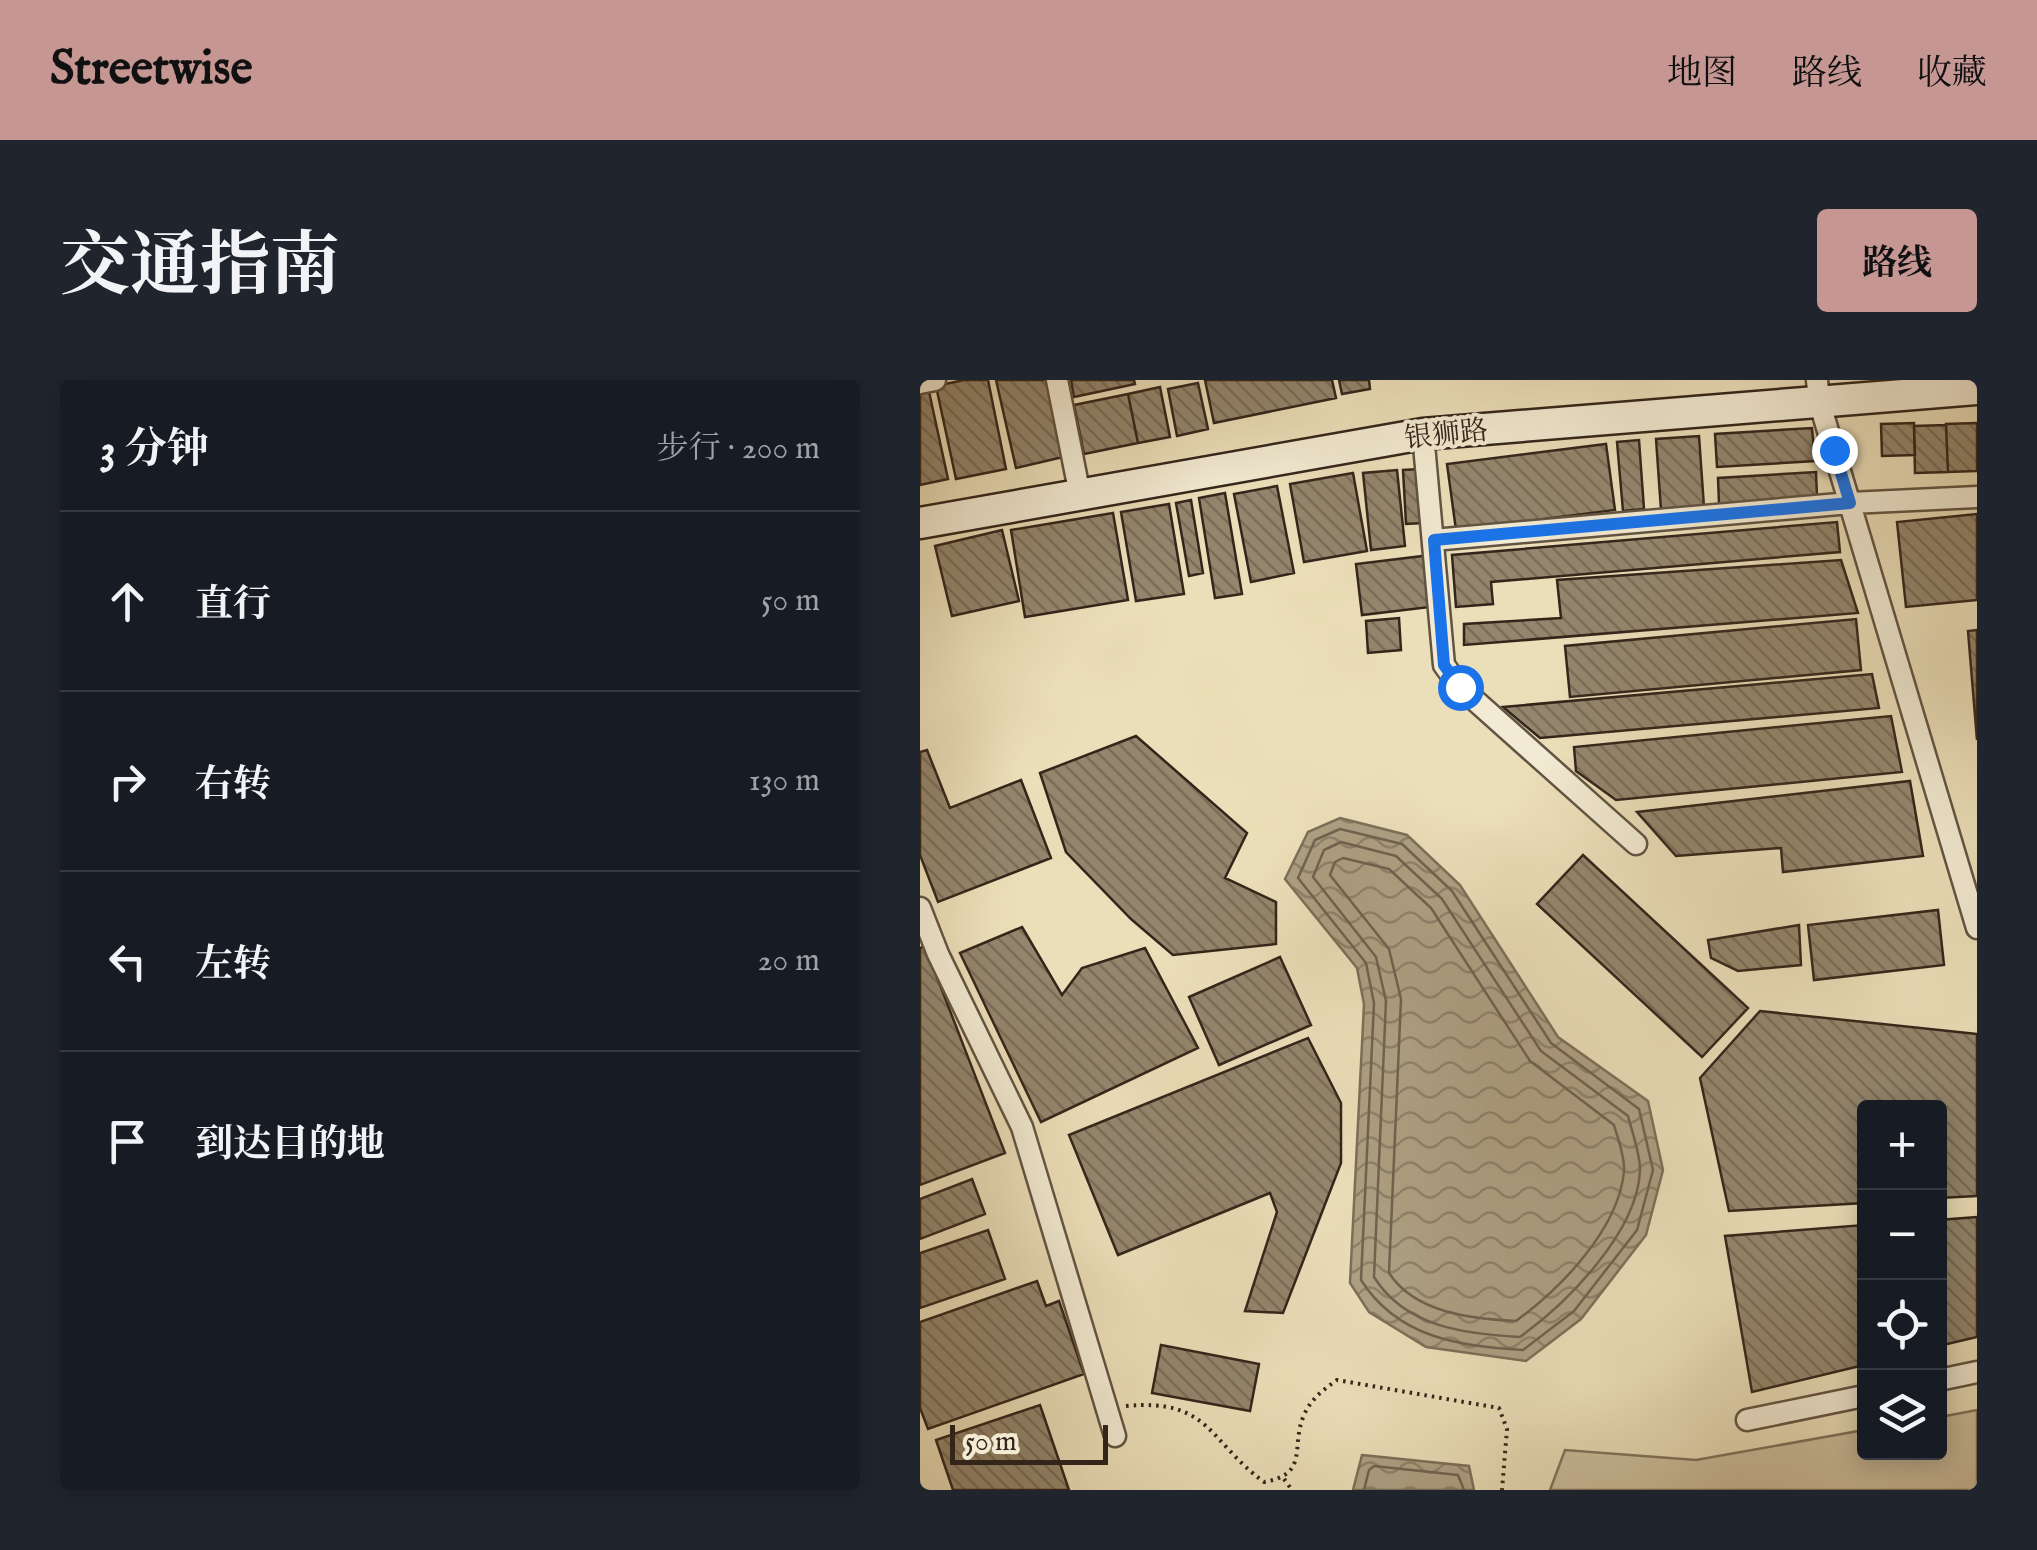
<!DOCTYPE html>
<html lang="zh">
<meta charset="utf-8">
<style>
body{margin:0;font-family:"IM FELL English","Noto Serif SC",serif;background:#20242c;color:#f1f3f6}
.controls{position:absolute;right:30px;bottom:30px;display:grid;overflow:hidden;border-radius:10px;box-shadow:0 5px 25px #0003}
.controls button{width:90px;height:90px;display:grid;place-items:center;padding:0;border:0;border-bottom:2px solid #363941;background:#171b24;color:#f1f3f6;font:50px sans-serif}
.scale{position:absolute;left:30px;bottom:25px;width:158px;box-sizing:border-box;padding-left:10px;border:5px solid #34251b;border-top:0;font-size:28px;line-height:35px;white-space:nowrap;color:#34251b;-webkit-text-stroke:8px #f2ead2;paint-order:stroke}
.stop{position:absolute;width:30px;height:30px;margin:-22px;border:8px solid #1a73e8;border-radius:50%;background:#fff}
.stop.end{background:#1a73e8;border-color:#fff;box-shadow:0 2px 10px #0008}
.list{margin:0;padding:0;list-style:none}
h2{display:flex;justify-content:space-between;align-items:center;height:130px;margin:0;padding:0 40px;font-size:42px}
h2 small{font-size:32px;font-weight:400;color:#9ea1a6}
.list li{display:grid;grid-template-columns:65px 1fr auto;gap:30px;align-items:center;box-sizing:border-box;height:180px;padding:0 40px;border-top:2px solid #363941}
.list b{display:block;font-size:38px;white-space:nowrap}
.list em{font-size:32px;font-style:normal;color:#9ea1a6}
.icon{flex:none;width:55px;height:55px;fill:none;stroke:currentColor;stroke-width:2;stroke-linecap:round;stroke-linejoin:round}
.map{position:relative;flex:none;width:1057px;height:1110px;overflow:hidden;border-radius:10px}
header{display:flex;align-items:center;gap:60px;box-sizing:border-box;height:140px;padding:0 50px;background:#c59692;color:#111}
header strong{font-size:48px}
nav{display:flex;gap:55px;margin-inline-start:auto;font-size:35px}
.intro{display:flex;align-items:center;justify-content:space-between;box-sizing:border-box;height:240px;padding:0 60px}
h1{margin:0;font-size:70px}
.button{padding:25px 45px;border-radius:10px;background:#c59692;color:#111;font-size:35px;font-weight:700}
main{display:flex;gap:60px;padding:0 60px}
aside{flex:1;background:#171b24;border-radius:10px;box-shadow:0 5px 25px #0003}
.map>svg:first-child{display:block}
.grass{fill:#ccbf9e;stroke:#80725c;stroke-width:2.5}
.water{fill:url(#water-waves);stroke:#7d6f59;stroke-width:2.5}
.lines{fill:none;stroke-linecap:round;stroke-linejoin:round}
.shore{stroke:#70624f;stroke-width:2.5}
.building{fill:url(#building-back-hatch);stroke:#34251b;stroke-width:2.5}
.minor-casing{stroke:#625442;stroke-width:25}
.secondary-casing{stroke:#34251b;stroke-width:35}
.path{stroke:#34251b;stroke-width:4;stroke-dasharray:2.5 5;stroke-linecap:butt}
.minor{stroke:#f2ead2;stroke-width:20}
.secondary{stroke:#f2ead2;stroke-width:30}
.route{stroke:#1a73e8;stroke-width:12}
.labels{text-anchor:middle;stroke-width:8;stroke-linejoin:round;paint-order:stroke}
.street-label{font-size:28px;fill:#34251b;stroke:#f2ead2}
</style>
<header>
<strong>Streetwise</strong>
<nav><a>地图</a><a>路线</a><a>收藏</a></nav>
</header>
<div class="intro"><h1>交通指南</h1><a class="button">路线</a></div>
<main>
<aside>
<h2>3 分钟<small>步行 · 200 m</small></h2>
<ul class="list">
<li><svg class="icon" aria-label="ahead" viewBox="0 0 24 24"><path d="M12 20V5M6 11l6-6 6 6"/></svg><div><b>直行</b></div><em>50 m</em></li>
<li><svg class="icon" aria-label="right" viewBox="0 0 24 24"><path d="M7 20v-9h11M14 6l5 5-5 5"/></svg><div><b>右转</b></div><em>130 m</em></li>
<li><svg class="icon" aria-label="left" viewBox="0 0 24 24"><path d="M17 20v-9H6M10 6l-5 5 5 5"/></svg><div><b>左转</b></div><em>20 m</em></li>
<li><svg class="icon" aria-label="arrive" viewBox="0 0 24 24"><path d="M6 21V4h12l-3 4 3 4H6"/></svg><div><b>到达目的地</b></div></li>
</ul>
</aside>
<div class="map">
<svg width="1057" height="1110" viewBox="0 0 1057 1110">
<defs>
<pattern id="water-waves" width="16" height="10" patternUnits="userSpaceOnUse" patternTransform="scale(2.5)"><rect width="16" height="10" fill="#ada083"/><path d="M0 5q4-4 8 0t8 0" fill="none" stroke="#8e826a"/></pattern>
<pattern id="building-back-hatch" width="6" height="6" patternUnits="userSpaceOnUse" patternTransform="scale(2.5)"><rect width="6" height="6" fill="#93866d"/><path d="M-1 5l2 2M0 0l6 6M5-1l2 2" fill="none" stroke="#796d59"/></pattern>
</defs>
<rect width="100%" height="100%" fill="#ebdfb9"/>
<filter id="stains"><feTurbulence type="fractalNoise" baseFrequency=".002" numOctaves="4"/><feColorMatrix values="0 0 0 0 .2 0 0 0 0 .09 0 0 0 0 .02 0 0 0 .5 -.17"/></filter>
<radialGradient id="worn" r=".72"><stop offset=".6" stop-color="#630" stop-opacity="0"/><stop offset="1" stop-color="#630" stop-opacity=".3"/></radialGradient>
<!-- grass -->
<path class="grass" d="M1057,1030v80h-427l15,-40 131,10 168,-30v22h75l1,-35z"/>
<!-- water -->
<path class="water" d="M420,438l67,17 53,50 98,152 90,64 15,69 -17,65 -65,84 -55,42 -100,-14 -57,-35 -19,-29 14,-279 -7,-36 -72,-89 23,-47z
M442,1075l107,11 5,24h-121z"/>
<g class="lines">
<!-- shore -->
<path class="shore" d="M420,449l62,15 50,47 99,152 88,66 14,61 -16,60 -63,81 -51,39c-64,-4 -125,-12 -162,-70l13,-277 -8,-40 -68,-85 17,-38z
M421,462l55,14 46,43 99,152 87,65c4,16 12,37 12,54 -2,62 -73,133 -120,167 -55,-3 -115,-10 -146,-60l12,-276 -10,-44 -63,-80 11,-27z
M423,478l46,11 42,39 99,153 84,64c4,14 11,32 10,46 -5,58 -64,118 -108,150 -44,-2 -101,-8 -127,-48l12,-274 -12,-50 -59,-74 5,-13z
M444,1110l5,-20 5,-4 84,9 6,15"/>
</g>
<!-- building -->
<path class="building" d="M44,0h24l18,89 -50,10 -20,-93z
M76,0h50l17,77 -47,11z
M151,0h63l1,4 -61,13z
M285,0h127l4,18 -122,25z
M419,0h30l1,9 -28,5z
M278,3l10,46 -31,7 -9,-47z
M8,7l20,92 -28,6v-96z
M240,7l10,50 -32,6 -10,-49z
M208,14l10,49 -54,11 -10,-49z
M994,43l1,32 -33,1 -1,-32z
M1057,43v48l-29,1 -2,-48z
M1026,45l2,47 -33,1 -1,-47z
M892,48l3,33 -98,6 -2,-33z
M779,56l5,71 -43,3 -5,-71z
M719,60l5,69 -21,2 -6,-69z
M686,64l9,66 -159,20 -9,-66z
M500,89l3,54 -17,1 -3,-54z
M477,90l8,76 -34,4 -8,-77z
M896,92l1,25 -98,7 -1,-26z
M433,93l14,78 -63,11 -14,-78z
M357,106l17,87 -43,9 -17,-88z
M305,113l17,101 -27,4 -16,-100z
M271,120l12,73 -14,3 -13,-73z
M249,124l15,90 -48,7 -15,-89z
M193,133l15,87 -103,17 -14,-87z
M1057,134v86l-71,7 -9,-85z
M917,142l3,30 -349,30 2,22 -37,3 -4,-52z
M82,150l17,71 -67,15 -17,-70z
M503,176l7,51 -68,8 -6,-51z
M921,180l17,53 -394,32v-21l97,-6 -4,-38z
M479,238l2,32 -33,3 -2,-32z
M936,239l5,51 -291,27 -5,-51z
M1057,250v110l-9,-109z
M952,294l7,34 -339,30 -37,-31z
M971,336l11,56 -286,28 -40,-29 -2,-24z
M216,356l111,97 -22,45 51,24v42l-103,11 -42,-36 -65,-67 -26,-79z
M7,370l23,58 71,-28 30,78 -113,44 -18,-47v-103z
M990,401l13,75 -140,16 -2,-24 -105,8 -39,-44z
M663,475l165,153 -46,49 -165,-153z
M1018,530l6,55 -130,15 -6,-55z
M879,545l2,40 -63,6 -27,-13 -3,-18z
M102,547l40,68 20,-27 63,-20 53,100 -157,74 -81,-169z
M5,566l80,207 -85,32v-237z
M360,577l31,68 -92,40 -30,-68z
M840,631l217,23v162l-38,2v-90h-75v95l-135,8 -29,-133z
M388,658l33,65v60l-58,150 -38,-2 32,-99 -7,-19 -152,62 -49,-120z
M52,799l13,35 -65,25v-40z
M1057,837v120l-38,9v-126z
M944,845v140l-112,27 -27,-156z
M68,850l17,49 -85,29v-55z
M117,901l9,25 13,-5 25,73 -156,55 -8,-21v-86z
M241,965l98,19 -9,47 -98,-18z
M120,1025l29,85h-116l-17,-50z"/>
<g class="lines">
<defs>
<path id="minor" d="M137,0l23,115
M897,0l2,21 158,527
M0,3l15,-3
M503,54l21,231 16,22 176,157
M513,160l417,-37 127,-6
M0,528l18,46 84,173 93,309
M1019,1000l38,-8
M827,1040l117,-24"/>
<path id="secondary" d="M0,143l503,-89 554,-45"/>
</defs>
<!-- minor casing -->
<use href="#minor" class="minor-casing"/>
<!-- secondary casing -->
<use href="#secondary" class="secondary-casing"/>
<!-- path -->
<path class="path" d="M206,1026c84,-8 82,35 138,76 46,-8 26,-35 40,-67 7,-16 19,-25 33,-35l162,28 8,21 -5,61
M364,1099l8,11"/>
<!-- minor -->
<use href="#minor" class="minor"/>
<!-- secondary -->
<use href="#secondary" class="secondary"/>
</g>
<g class="lines">
<!-- route -->
<path class="route" d="M540,307l-16,-22 -10,-125 416,-37 -16,-53"/>
</g>
<g class="labels">
<!-- street labels -->
<g class="street-label">
<text transform="translate(526 53) rotate(-6)" y="10">银狮路</text>
</g>
</g>
<rect width="100%" height="100%" filter="url(#stains)"/>
<rect width="100%" height="100%" fill="url(#worn)"/>
</svg>
<div class="controls">
<button>+</button>
<button>−</button>
<button><svg class="icon" aria-label="locate" viewBox="0 0 24 24"><circle cx="12" cy="12" r="6"/><path d="M12 2v4M12 18v4M2 12h4M18 12h4"/></svg></button>
<button><svg class="icon" aria-label="layers" viewBox="0 0 24 24"><path d="M12 4l9 5-9 5-9-5zM3 14l9 5 9-5"/></svg></button>
</div>
<div class="scale">50 m</div>
<div class="stop" style="left:540px;top:307px"></div>
<div class="stop end" style="left:914px;top:70px"></div>
</div>
</main>
